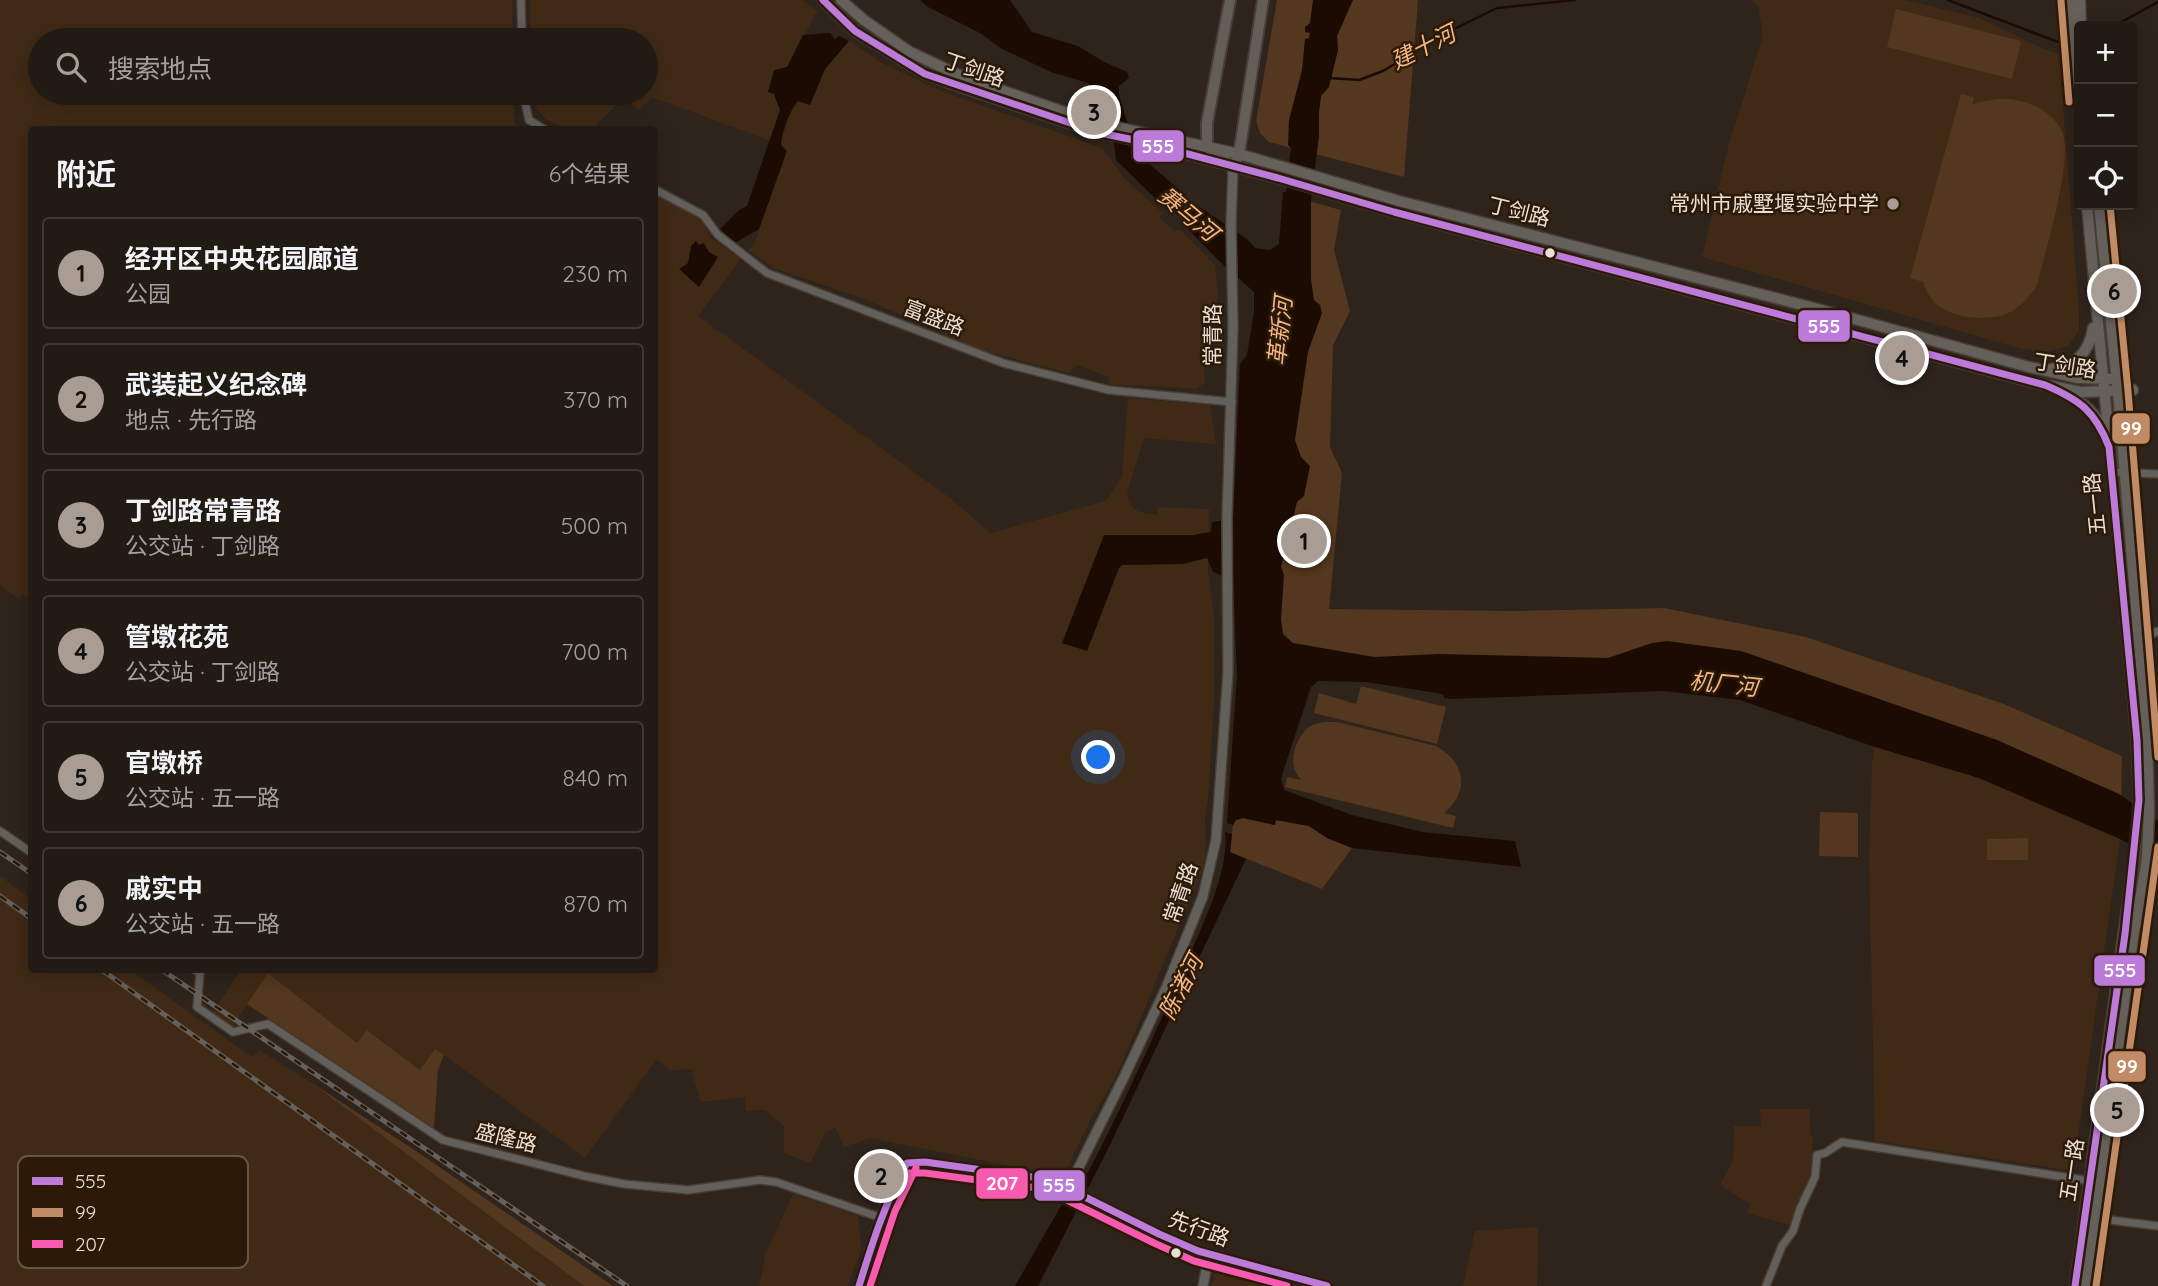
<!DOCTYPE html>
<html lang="zh">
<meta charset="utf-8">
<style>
body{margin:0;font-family:Quicksand,"Noto Sans SC",sans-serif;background:#2a241d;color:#f1f3f6}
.controls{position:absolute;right:21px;top:21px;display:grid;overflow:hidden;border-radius:7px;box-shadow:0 4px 18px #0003}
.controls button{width:63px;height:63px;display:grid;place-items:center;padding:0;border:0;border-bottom:2px solid #3f3934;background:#221b14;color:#f1f3f6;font:35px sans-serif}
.you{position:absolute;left:1099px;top:758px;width:24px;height:24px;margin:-18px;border:5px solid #fff;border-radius:50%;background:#1a73e8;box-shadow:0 0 0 10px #1a73e833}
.badge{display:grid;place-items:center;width:46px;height:46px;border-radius:50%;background:#a99d93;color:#111;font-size:23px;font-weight:700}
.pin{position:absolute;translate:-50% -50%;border:4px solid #fff;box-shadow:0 2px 7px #0006}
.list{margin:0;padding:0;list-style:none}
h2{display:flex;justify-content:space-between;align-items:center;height:91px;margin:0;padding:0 28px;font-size:30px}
h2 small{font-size:23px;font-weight:400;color:#a2a1a0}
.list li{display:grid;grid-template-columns:46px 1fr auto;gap:21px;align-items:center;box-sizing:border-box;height:112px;margin:0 14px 14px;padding:0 14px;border:2px solid #3f3934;border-radius:7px}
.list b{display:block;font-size:26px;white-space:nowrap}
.list p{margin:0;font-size:23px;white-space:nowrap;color:#a2a1a0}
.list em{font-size:23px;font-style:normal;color:#a2a1a0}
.icon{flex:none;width:38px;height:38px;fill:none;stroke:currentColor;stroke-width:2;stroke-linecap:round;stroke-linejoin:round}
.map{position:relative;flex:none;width:2158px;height:1286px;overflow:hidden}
.search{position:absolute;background:#221b14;box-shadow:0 4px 18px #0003;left:28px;top:28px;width:630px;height:77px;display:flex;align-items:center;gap:18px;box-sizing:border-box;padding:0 24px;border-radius:38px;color:#a2a1a0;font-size:26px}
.panel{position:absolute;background:#221b14;box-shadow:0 4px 18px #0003;left:28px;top:126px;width:630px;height:847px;border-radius:7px}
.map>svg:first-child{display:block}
.built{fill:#402a16}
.green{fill:#53371e}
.water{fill:#1c0b02}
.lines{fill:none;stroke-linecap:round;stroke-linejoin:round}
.stream{stroke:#1c0b02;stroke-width:2.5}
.minor-casing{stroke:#473e37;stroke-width:10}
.tertiary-casing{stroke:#473e37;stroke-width:12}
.secondary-casing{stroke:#473e37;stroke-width:13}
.primary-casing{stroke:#473e37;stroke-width:14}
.minor{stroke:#635f5b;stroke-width:7}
.tertiary{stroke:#635f5b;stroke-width:9}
.secondary{stroke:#66605b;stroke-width:10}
.primary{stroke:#655e57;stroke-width:10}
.rail-casing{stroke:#65605b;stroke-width:5}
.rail{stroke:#2c1a09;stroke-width:2.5;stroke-dasharray:8;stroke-linecap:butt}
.bus-1-casing{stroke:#2c1a09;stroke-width:12}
.bus-2-casing{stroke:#2c1a09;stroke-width:12}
.bus-3-casing{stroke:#2c1a09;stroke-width:12}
.bus-1{stroke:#bd7bd9;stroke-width:7}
.bus-2{stroke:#c18c65;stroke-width:7}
.bus-3{stroke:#f75aaf;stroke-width:7}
.poi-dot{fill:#a99d93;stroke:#2c1a09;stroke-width:2.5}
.bus-dot{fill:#ebded4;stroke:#2c1a09;stroke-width:2.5}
.labels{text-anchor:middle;stroke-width:5;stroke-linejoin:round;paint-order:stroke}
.street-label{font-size:21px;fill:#ebded4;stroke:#2c1a09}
.poi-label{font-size:21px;fill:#ebded4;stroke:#2c1a09;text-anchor:end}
.water-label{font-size:23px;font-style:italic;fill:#f5b681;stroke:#2c1a09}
.key{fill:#2c1a09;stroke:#655546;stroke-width:2}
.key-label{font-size:19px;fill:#ebded4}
.line-badge{stroke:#2c1a09;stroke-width:2.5}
.badge-label{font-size:19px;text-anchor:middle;font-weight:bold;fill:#fff}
</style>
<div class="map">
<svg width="2158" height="1286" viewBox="0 0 2158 1286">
<rect width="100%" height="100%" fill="#2e241b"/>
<!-- built -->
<path class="built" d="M0,0h512l1,40h-473v53h474l1,31 8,5 -491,1 -1,470 -8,-7 -4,6 -19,-14z
M530,0h273l14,11 -43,83 6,16 -9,31 -119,-44 -13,13 -15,-13 -32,32h-25l-21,-10 -11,-12 -2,-14h113v-53h-115z
M1752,0h153l74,18 65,31 15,5 20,257v19l-11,16 -20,6 -26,-3 -320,-92 25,-106 36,-116 -5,-29z
M849,41l33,22 59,28 161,57 23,31 38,34 -4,4 15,14 6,-2 35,36 3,29 -14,73 1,15 -8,7 -88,-5v-7l-32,-12 -9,8 -87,-23 -114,-50 -94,-32 -25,-18 6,-6 32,-93 -5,-6 1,-7 10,-29 6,-8 12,3 15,-35z
M655,193l46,25 10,20 30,21 -43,57 252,182 40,35 116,-32 16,-25 6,-78 82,7 6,39 -72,-6 -17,55 3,12 9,7 18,3 1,-8 51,2 -1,61 6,47v84l-6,100 -3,16 1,44 -89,214 -23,38 -28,57 -10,5 -186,-37 -26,9 -9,-20 -7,5 -2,-1 -16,32 -26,-10v-27l-19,-16 -19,1 -1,-14 -44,5 -10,-33 -19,2 -16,-11 -71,98 -149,-109 -16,21 -52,-40 -11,13 -89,-70 -36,55 -20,-14 29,-44h413z
M1875,747l104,31 141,61 -47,332 -198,-30 -6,-282 3,-95z
M0,876l31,23 1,71h98l122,87 7,-7 47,29 278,207h-584z
M1760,1109h50v25l3,3 -2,39 -16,33 -5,16 -43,-12 3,-9 -30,-19 13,-24 1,-35h27z
M793,1194l65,22 3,34 -13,36h-89l7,-33z
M1538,1227l-1,59h-74l12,-55z
M1227,1268l41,13 -2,5h-55l4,-13 5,-4z"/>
<!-- green -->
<path class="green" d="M1277,0h141l-14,177 -135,-35 -9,-9 -4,-12z
M1896,9l125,32 -9,38 -125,-32z
M1961,94l13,3 -2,8c21,-8 41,-9 63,1 10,5 22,14 27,25 12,29 -17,121 -25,154 -6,10 -13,18 -23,25 -21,13 -62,10 -80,-8 -5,-6 -8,-13 -11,-20l-13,-4z
M1298,198l43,12 -7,40 16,61 -17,34 -3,102 12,26 -13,136 184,2 151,-3 142,29 198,67 118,52 -1,53 -353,-133 -324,-9 -169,-14z
M1361,686l85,21 -9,37 -123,-31 5,-20 37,11z
M1324,722h13l99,24c30,17 34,45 8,67l12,3 -3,12 -168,-41 2,-10 14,3c-2,-3 -5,-6 -6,-10 -6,-14 4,-39 18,-45 4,-2 8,-2 11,-3z
M1820,812l38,1v44l-39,-1z
M1243,818l31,7 2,-5 33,6 18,12 25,10 -30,41 -92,-37 3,-27 3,-5z
M2028,838v22h-41v-21z
M268,973l89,70 10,-13 53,40 15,-21 9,6 -6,15 -4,58 -187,-124z
M306,1079l113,74 194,133h-29z"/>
<!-- water -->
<path class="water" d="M920,0h90l22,32 46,14 26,16 23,10 2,6 -10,8v10l18,57 49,43 -1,5 -16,9 -3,-1 -50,-49 -2,-16 -20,-56 -6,-5 -37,-11 -49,-23 -22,-16 -52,-26z
M1313,0h40l-16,36 1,14 -9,37 -8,9 -2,16v24l-8,64v79l3,21 6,5 2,8 -14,39 -13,88 6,17 9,9 -6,30 -7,6 -16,65 3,8 -3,44 2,15 10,9 81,14 64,-3 170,4 44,-15 15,-2 74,10 256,89 122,54 39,27v38l-38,-20 -141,-61 -104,-31 -135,-47 -76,-9 -213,8 -7,-1 -1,-4 -77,-12 -48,-1 -7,6 -30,91 3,12 68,25 70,17 93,9 6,26 -169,-19 -25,-10 -18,-12 -33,-6 -1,5 -32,-7 -7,2 -3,5 -6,-2 10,-148 -4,-95 -20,-8 -6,-14 -24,6 -61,1 -3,3 -32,83 -25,-8 42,-108h88l19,-3 1,-10 21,-3 7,-155 7,-9 7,-43v-20l-34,-30 -38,-39 16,-17 49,33 8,9 15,2 9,-6 4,-52h3l5,-44 -3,-3 1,-25 13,-50 3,-31 4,-1 1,-5 -5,-1v-5l5,-4z
M830,33l5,6 4,-3 10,5 -24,28 -15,36 -12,-4c-9,11 -16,29 -17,44l6,6 -28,78 -24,14 -15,-14 19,-19 8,-4 33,-96 -6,-16 -6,-2 6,-22 13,-3 16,-32z
M696,241l3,4 5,-2 5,9 9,5 -19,30 -20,-18 9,-6 3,-17z
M1225,832l7,2 -2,18 16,7 -138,290 -70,137h-23l50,-87 7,3c40,-72 74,-148 107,-223 17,-41 51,-103 46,-147z"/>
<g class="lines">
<!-- stream -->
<path class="stream" d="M1948,0l110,42 12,-2
M2114,26l44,-24
M1329,78l30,2 24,-9 67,-40 47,-23 78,-8
M1176,204l14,12"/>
<defs>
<path id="minor" d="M521,0l1,40
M523,93l6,27 16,10
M654,189l49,26 15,20 49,38 236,90 106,27 123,12
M2111,472l47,2
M2136,642l22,-11
M0,831l32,22
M195,970l5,3 -3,34 36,25 35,-8 175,116 141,36 40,8 64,6 72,-10 16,2 106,36
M2094,1218l64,8
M1766,1286l16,-40 11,-15 7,-22 15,-32 2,-22 8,-2 17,-11 248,39"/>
<path id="tertiary" d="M1068,1189l57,-114 41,-87 37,-92 13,-56 12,-168 -1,-155 6,-190 -2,-102 2,-58
M859,1286c13,-42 25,-86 48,-123l18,-1 115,16 33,13 86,43 39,17 129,35
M1203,1286l6,-32"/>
<path id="secondary" d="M823,0l32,31 70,43 33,12 142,47 39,8 139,37 116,34 638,170 49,10 52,-2
M841,0l23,20 46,32 53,25 130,45 146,32 160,47 419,108 211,58 49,11 38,1 17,11
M2071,0l8,101
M2080,0l1,26
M2051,369c24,0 39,-19 42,-41
M2065,393c17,8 34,22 39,41
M2075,1286l60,-435 4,-51 -2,-60 -50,-535
M2085,1286l48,-347 14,-80 2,-48 -2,-72 -29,-347 -19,-187"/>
<path id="primary" d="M1230,0l-23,123v24l26,20 6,-13 24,-154"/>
</defs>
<!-- minor casing -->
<use href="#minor" class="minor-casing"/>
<!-- tertiary casing -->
<use href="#tertiary" class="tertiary-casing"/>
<!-- secondary casing -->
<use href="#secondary" class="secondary-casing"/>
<!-- primary casing -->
<use href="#primary" class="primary-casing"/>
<!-- minor -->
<use href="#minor" class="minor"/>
<!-- tertiary -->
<use href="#tertiary" class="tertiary"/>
<!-- secondary -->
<use href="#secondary" class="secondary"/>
<!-- primary -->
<use href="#primary" class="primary"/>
<defs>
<path id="rail" d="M0,852l32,22
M0,896l32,23
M102,970l441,316
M162,970l465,316"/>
</defs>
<!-- rail casing -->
<use href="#rail" class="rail-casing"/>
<!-- rail -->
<use href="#rail" class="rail"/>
<defs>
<path id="bus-1" d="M823,0l32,31 70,43 175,59 39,8 139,37 116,34 651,173c35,15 50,26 64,62l28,293 2,60 -14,134 -50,352
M859,1286c13,-42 26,-84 48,-123l18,-1 115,16 33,13 86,43 39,17 129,35"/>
<path id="bus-2" d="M2061,1l8,101
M2110,205l18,186 30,366
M2096,1286l62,-439"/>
<path id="bus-3" d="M908,1173h17l112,15 32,13 85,42 40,18 93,25
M870,1286l25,-75 21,-43"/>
</defs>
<!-- bus-1 casing -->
<use href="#bus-1" class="bus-1-casing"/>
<!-- bus-2 casing -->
<use href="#bus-2" class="bus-2-casing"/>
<!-- bus-3 casing -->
<use href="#bus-3" class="bus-3-casing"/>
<!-- bus-1 -->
<use href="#bus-1" class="bus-1"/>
<!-- bus-2 -->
<use href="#bus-2" class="bus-2"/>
<!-- bus-3 -->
<use href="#bus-3" class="bus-3"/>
</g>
<!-- markers -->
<circle class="poi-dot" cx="1893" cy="204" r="7"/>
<g class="bus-dot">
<circle cx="1550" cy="253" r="6"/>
<circle cx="1176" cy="1253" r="6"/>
</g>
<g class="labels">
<!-- street labels -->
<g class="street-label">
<text transform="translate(974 70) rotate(19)" y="7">丁剑路</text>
<text transform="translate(1519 212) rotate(14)" y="7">丁剑路</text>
<text transform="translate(934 318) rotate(21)" y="7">富盛路</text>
<text transform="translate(1213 335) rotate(-90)" y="7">常青路</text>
<text transform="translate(2065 366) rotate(9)" y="7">丁剑路</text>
<text transform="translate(2095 504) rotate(-96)" y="7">五一路</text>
<text transform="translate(1181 893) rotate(-71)" y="7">常青路</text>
<text transform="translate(506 1138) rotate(14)" y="7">盛隆路</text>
<text transform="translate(2072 1170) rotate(-82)" y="7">五一路</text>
<text transform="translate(1199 1229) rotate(20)" y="7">先行路</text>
</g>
<!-- poi labels -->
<g class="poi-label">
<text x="1879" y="211">常州市戚墅堰实验中学</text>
</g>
<!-- water labels -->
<g class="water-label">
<text transform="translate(1423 47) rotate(-27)" y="8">建十河</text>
<text transform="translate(1188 214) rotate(40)" y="8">赛马河</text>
<text transform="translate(1280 331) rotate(-84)" y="8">革新河</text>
<text transform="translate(1724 684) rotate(6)" y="8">机厂河</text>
<text transform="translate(1181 987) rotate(-63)" y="8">陈渚河</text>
</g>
</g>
<!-- legend -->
<rect x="18" y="1156" width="230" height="112" rx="10" class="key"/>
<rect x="32" y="1177" width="31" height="8" fill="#bd7bd9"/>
<rect x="32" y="1208" width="31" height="9" fill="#c18c65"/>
<rect x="32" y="1240" width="31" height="8" fill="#f75aaf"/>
<g class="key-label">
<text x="75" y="1188">555</text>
<text x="75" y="1219">99</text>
<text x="75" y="1251">207</text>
</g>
<g class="line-badge">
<rect x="1132" y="129" width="53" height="34" rx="7" fill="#bd7bd9"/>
<rect x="1797" y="309" width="54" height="34" rx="7" fill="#bd7bd9"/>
<rect x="2111" y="412" width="40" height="33" rx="7" fill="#c18c65"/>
<rect x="2093" y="954" width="53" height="33" rx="7" fill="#bd7bd9"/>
<rect x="2107" y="1050" width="40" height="33" rx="7" fill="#c18c65"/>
<rect x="975" y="1167" width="54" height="33" rx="7" fill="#f75aaf"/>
<rect x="1033" y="1169" width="53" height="33" rx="7" fill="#bd7bd9"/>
</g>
<g class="badge-label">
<text x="1158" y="153">555</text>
<text x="1824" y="333">555</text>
<text x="2131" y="435">99</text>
<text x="2120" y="977">555</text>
<text x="2127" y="1073">99</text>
<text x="1002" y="1190">207</text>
<text x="1059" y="1192">555</text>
</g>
</svg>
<div class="controls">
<button>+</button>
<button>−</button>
<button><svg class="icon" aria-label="locate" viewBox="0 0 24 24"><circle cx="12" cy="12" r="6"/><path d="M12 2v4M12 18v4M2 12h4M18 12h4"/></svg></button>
</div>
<div class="you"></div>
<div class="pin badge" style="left:1304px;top:541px">1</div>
<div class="pin badge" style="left:881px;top:1176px">2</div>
<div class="pin badge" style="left:1094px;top:112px">3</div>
<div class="pin badge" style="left:1902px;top:358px">4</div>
<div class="pin badge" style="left:2117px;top:1110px">5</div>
<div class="pin badge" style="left:2114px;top:291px">6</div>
<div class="search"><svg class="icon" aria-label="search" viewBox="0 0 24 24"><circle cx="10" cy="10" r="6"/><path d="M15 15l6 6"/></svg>搜索地点</div>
<section class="panel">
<h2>附近<small>6个结果</small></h2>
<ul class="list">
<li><span class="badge">1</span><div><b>经开区中央花园廊道</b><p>公园</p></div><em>230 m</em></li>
<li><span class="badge">2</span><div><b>武装起义纪念碑</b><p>地点 · 先行路</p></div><em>370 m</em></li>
<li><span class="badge">3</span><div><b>丁剑路常青路</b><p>公交站 · 丁剑路</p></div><em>500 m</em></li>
<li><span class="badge">4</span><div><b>管墩花苑</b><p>公交站 · 丁剑路</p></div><em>700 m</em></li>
<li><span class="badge">5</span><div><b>官墩桥</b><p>公交站 · 五一路</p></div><em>840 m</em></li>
<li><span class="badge">6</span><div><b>戚实中</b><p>公交站 · 五一路</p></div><em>870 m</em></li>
</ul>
</section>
</div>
